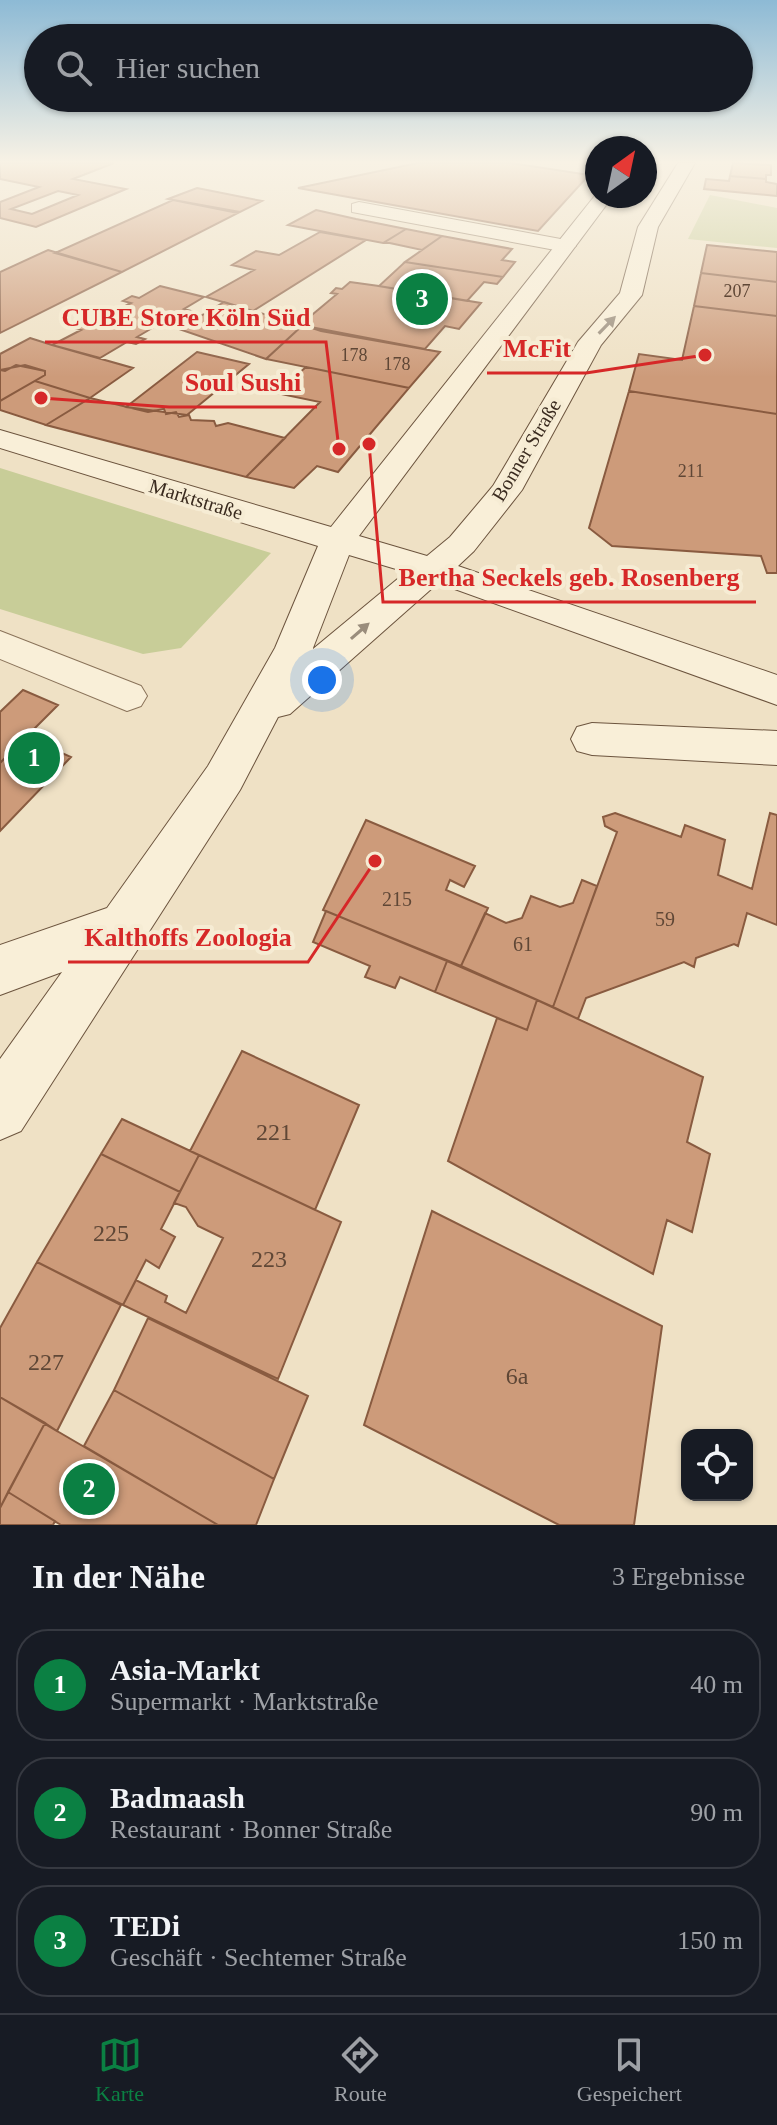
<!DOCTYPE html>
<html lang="de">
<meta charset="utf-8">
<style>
body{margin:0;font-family:Georgia,serif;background:#242831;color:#f1f3f6}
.controls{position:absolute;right:24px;bottom:24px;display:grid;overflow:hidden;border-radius:16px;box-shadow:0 2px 6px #0004}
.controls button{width:72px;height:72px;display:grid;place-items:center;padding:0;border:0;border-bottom:2px solid #363941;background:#171b24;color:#f1f3f6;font:40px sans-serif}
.compass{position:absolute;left:585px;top:136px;width:72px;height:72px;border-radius:50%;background:#171b24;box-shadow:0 2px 6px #0004;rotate:33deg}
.you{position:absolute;left:322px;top:680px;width:28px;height:28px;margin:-20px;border:6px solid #fff;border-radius:50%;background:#1a73e8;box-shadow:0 0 0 12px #1a73e833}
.badge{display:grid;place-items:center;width:52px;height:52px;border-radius:50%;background:#0b8043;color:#fff;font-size:26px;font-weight:700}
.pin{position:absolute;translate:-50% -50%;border:4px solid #fff;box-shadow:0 2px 8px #0006}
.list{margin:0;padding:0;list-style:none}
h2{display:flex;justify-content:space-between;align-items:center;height:104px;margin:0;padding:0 32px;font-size:34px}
h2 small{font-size:26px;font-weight:400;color:#9ea1a6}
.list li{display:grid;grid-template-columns:52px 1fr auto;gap:24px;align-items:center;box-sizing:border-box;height:112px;margin:0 16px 16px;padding:0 16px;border:2px solid #363941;border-radius:32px}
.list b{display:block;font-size:30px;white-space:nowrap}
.list p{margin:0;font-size:26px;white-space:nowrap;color:#9ea1a6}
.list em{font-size:26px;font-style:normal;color:#9ea1a6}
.icon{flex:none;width:44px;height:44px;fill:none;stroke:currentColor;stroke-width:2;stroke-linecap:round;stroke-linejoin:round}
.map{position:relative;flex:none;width:777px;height:1525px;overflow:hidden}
.search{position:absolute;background:#171b24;box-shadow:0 2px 6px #0004;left:24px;right:24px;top:24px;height:88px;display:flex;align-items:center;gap:20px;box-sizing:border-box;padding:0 28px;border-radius:44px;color:#9ea1a6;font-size:30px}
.sheet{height:488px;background:#171b24}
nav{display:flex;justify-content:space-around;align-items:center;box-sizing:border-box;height:112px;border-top:2px solid #363941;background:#171b24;font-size:22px;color:#9ea1a6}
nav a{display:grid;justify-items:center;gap:4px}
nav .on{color:#0b8043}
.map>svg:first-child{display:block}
.green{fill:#c8cd98}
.building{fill:#cd9b7a;stroke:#895b40;stroke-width:2;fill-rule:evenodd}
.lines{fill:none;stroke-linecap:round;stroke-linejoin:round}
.street-casing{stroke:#8a735a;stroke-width:2}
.secondary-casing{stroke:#6c543e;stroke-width:2}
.street{fill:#f9efd8;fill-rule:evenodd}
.secondary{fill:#f9efd8;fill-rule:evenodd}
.oneway{fill:#9a8d7c}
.labels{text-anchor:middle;stroke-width:8;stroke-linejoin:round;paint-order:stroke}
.far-number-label{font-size:18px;fill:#5f4736}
.far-street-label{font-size:20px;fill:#3a2b1f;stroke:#f6ecd4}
.number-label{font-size:20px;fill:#5f4736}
.near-number-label{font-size:24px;fill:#5f4736}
.leader{fill:none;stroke:#d62828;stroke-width:3}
.callout-dot{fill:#d62828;stroke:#f6ecd4;stroke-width:3}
.callout-label{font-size:26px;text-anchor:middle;font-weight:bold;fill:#d62828;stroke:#f6ecd4;stroke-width:8;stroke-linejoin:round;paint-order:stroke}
</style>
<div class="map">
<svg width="777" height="1525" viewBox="0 0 777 1525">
<rect width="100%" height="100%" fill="#efe1c5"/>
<!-- green -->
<path class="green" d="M710,195l67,13v40l-89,-9z
M0,468l271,85 -90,95 -38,6 -143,-45z"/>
<!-- building -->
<path class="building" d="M0,163h114l-41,16 53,10 -90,38 -36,-9v-16l39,-15 -39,-8zM58,191l20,4 -46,19 -21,-5z
M418,163h93l78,12 -51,56 -240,-43z
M733,163l38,2v10h-5v4l-36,-3z
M730,176l36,3v3l11,2v12l-73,-7 2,-10 23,2z
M197,188l65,13 -22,11 -72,-13z
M173,200l65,13 -116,59 -67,-19z
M316,210l40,9 50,10 -23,14 -95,-18z
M406,229l36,7 -20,14 -37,-8z
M320,232l46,8 -113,71 -47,-14 48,-27 -22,-5 24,-14 23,4z
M442,236l70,13 -10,11 13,2 -12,15 -98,-15z
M707,245l70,7v30l-76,-9z
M48,250l74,22 -122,61v-61z
M405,262l98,15 -6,7 -13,-2 -17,19 -88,-15z
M701,273l76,9v34l-83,-10z
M350,282l29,4 102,17 -22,26 -14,-3 -20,23 -125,-24 37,-31 -6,-1 5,-5 6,1z
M160,286l44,11 -20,12 7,2 -8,4 -7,-1 -39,23 8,2 -9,5 -9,-2 -27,16 -48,-13 29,-15 -8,-2 9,-5 7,2 42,-22 -8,-2 9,-5 7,2z
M224,302l29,9 50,14 -37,34 -87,-30z
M694,306l83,10v98l-148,-23 10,-37 43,6z
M303,325l18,6 119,21 -31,36 -143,-29z
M30,338l22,7 81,23 -43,30 -55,-17 10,-6v-4l-20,-6 -25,5v-16z
M197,352l52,12 -62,51 -61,-8z
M16,365l29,6v4l-45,26v-31l5,1z
M306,367l103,21 -71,84 -21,-6 -23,22 -48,-11 74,-75 -44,-9z
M35,381l55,17 -44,27 -46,-15v-9z
M629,391l148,23v159h-10l-6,-17 -149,-10 -23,-18z
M90,398l58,14 16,-3 2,5 10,-2 3,5 10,-2 2,5 23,1 2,5 12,-3 57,15 -39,39 -200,-52z
M23,690l35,15 -58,58v-51z
M26,737l45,20 -71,74v-68z
M615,813l66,24 4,-12 40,15 -7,35 34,14 18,-76 7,2v110l-30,-12 -9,33 -4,-2 -38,14 -2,9 -10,-5 -98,36 -8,21 -25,-12 64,-175 -12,-6 -2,-9z
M366,820l109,46 -11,21 -14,-7 -4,10 42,18 -27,58 -138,-56z
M582,880l15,6 -44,121 -92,-41 24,-53 21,10 16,-5 9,-22 29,11 13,-4z
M326,911l121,50 -12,31 -35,-15 -5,11 -30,-11 5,-11 -57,-24z
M447,961l90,39 -10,30 -92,-38z
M537,1000l166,77 -16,65 23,12 -18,78 -25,-12 -14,54 -205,-113 49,-143 30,12z
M242,1051l117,54 -44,105 -125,-59z
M122,1119l77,36 -19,37 -79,-38z
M101,1154l79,38 -19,37 14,8 -16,31 -13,-8 -23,45 -86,-43z
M199,1155l142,67 -63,157 -155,-74 13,-25 31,16 -2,6 21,11 37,-75 -25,-12 -12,-19 -12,-4z
M432,1211l230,115 -28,199h-75l-195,-100z
M37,1262l84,43 -64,126 -57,-34v-69z
M148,1318l160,78 -34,83 -160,-89z
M114,1390l160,89 -18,46h-38l-134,-79z
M0,1397l45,26 -45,85z
M45,1423l12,8 161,94h-157l-53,-33z
M8,1492l47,29 -2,4h-53v-17z"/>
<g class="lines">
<defs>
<path id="street" d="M359,202l207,38 10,6 -10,6 -214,-40v-8z
M0,631l141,55 6,10 -6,10 -14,5 -127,-52z"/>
<path id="secondary" d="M678,163h17l-37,64 -16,68 -41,50 -79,145 -48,61 -16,15 319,109v30l-339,-122 -148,131 -12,3 -38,73 -219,341 -21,9v-81l62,-87 -62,23v-50l107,-37 101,-142 67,-118 43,-102 -318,-98v-18l331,97 266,-334v3h16l-254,340 68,20 23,-19 43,-51 85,-144 42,-49 18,-66zM349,555l57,17 -93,77v-1z
M592,723l185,8v34l-185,-10 -15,-4 -6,-12 6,-12z"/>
</defs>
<!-- street casing -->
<use href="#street" class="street-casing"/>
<!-- secondary casing -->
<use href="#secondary" class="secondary-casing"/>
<!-- street -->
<use href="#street" class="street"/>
<!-- secondary -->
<use href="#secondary" class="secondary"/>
</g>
<!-- one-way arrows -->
<defs><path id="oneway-solid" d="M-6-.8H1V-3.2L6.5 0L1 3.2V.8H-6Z" transform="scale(2)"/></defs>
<g class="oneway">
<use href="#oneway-solid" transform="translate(607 325) rotate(-46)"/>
<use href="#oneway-solid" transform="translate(360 631) rotate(-41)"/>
</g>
<!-- sky -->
<linearGradient id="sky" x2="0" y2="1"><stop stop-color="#8dbad5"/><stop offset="0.43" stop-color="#f8f2e5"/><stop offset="1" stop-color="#f8f2e5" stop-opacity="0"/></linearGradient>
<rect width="777" height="377" fill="url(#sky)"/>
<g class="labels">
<!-- far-number labels -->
<g class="far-number-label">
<text x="737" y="297">207</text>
<text x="354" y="361">178</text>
<text x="397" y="370">178</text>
<text x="691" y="477">211</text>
</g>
<!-- far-street labels -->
<g class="far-street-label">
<text transform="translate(526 450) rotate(-59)" y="7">Bonner Straße</text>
<text transform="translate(196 499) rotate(17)" y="7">Marktstraße</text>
</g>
<!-- number labels -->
<g class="number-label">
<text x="397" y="906">215</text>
<text x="665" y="926">59</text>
<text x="523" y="951">61</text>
</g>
<!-- near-number labels -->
<g class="near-number-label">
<text x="274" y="1140">221</text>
<text x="111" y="1241">225</text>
<text x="269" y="1267">223</text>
<text x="46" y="1370">227</text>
<text x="517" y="1384">6a</text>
</g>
</g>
<!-- callouts -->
<path class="leader" d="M339 449L326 342H45M705 355L586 373H487M41 398L169 407H317M369 444L383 602H756M375 861L308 962H68"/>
<g class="callout-dot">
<circle cx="339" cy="449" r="8"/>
<circle cx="705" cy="355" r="8"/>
<circle cx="41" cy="398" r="8"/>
<circle cx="369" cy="444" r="8"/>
<circle cx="375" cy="861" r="8"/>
</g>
<g class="callout-label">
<text x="186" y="326">CUBE Store Köln Süd</text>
<text x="537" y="357">McFit</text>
<text x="243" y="391">Soul Sushi</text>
<text x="569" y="586">Bertha Seckels geb. Rosenberg</text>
<text x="188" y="946">Kalthoffs Zoologia</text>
</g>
</svg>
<div class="controls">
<button><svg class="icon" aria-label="locate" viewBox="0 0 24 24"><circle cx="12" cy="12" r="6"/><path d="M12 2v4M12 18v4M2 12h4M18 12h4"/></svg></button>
</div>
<svg class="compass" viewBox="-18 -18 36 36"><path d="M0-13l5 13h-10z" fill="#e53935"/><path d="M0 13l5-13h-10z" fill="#9ea1a6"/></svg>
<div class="you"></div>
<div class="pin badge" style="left:34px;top:758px">1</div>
<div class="pin badge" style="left:89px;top:1489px">2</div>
<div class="pin badge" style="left:422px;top:299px">3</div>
<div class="search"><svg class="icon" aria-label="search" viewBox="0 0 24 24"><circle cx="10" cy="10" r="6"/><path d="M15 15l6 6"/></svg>Hier suchen</div>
</div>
<section class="sheet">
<h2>In der Nähe<small>3 Ergebnisse</small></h2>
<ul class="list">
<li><span class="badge">1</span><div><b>Asia-Markt</b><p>Supermarkt · Marktstraße</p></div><em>40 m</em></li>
<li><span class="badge">2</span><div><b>Badmaash</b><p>Restaurant · Bonner Straße</p></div><em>90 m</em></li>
<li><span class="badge">3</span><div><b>TEDi</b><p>Geschäft · Sechtemer Straße</p></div><em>150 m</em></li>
</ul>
</section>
<nav>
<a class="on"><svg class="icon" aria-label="map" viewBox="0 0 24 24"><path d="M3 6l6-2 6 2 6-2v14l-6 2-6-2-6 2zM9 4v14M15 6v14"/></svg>Karte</a>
<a><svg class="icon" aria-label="directions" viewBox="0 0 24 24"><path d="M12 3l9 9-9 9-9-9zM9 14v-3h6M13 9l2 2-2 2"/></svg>Route</a>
<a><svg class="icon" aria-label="saved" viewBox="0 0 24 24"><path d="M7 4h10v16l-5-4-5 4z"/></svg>Gespeichert</a>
</nav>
